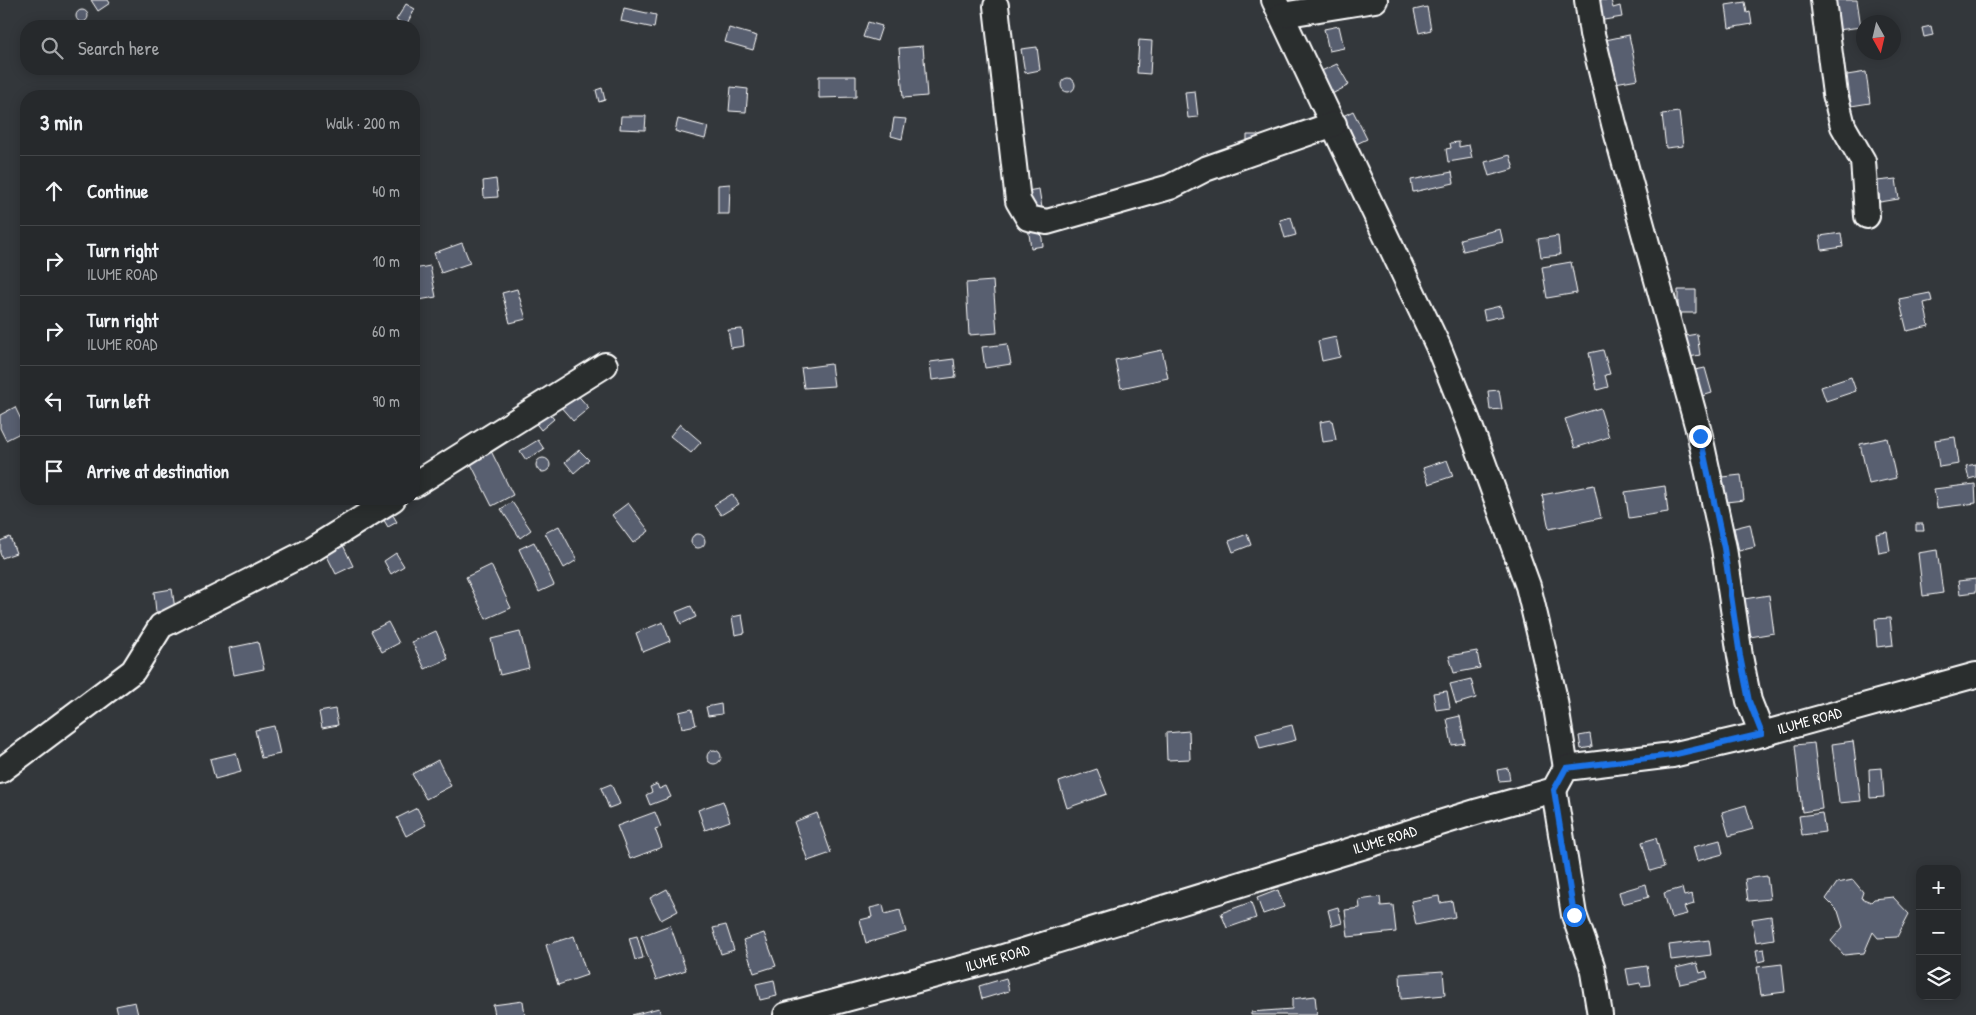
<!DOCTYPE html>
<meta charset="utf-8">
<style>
body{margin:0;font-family:"Patrick Hand",sans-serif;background:#2e3134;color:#f1f3f6}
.controls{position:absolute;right:15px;bottom:15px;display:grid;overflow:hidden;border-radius:10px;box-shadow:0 2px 12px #0003}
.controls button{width:45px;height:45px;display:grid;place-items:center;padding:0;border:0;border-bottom:1px solid #424548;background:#26292c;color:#f1f3f6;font:25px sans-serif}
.compass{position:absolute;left:1856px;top:15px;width:45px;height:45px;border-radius:50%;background:#26292c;box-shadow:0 2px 12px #0003;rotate:172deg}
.stop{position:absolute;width:15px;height:15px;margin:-11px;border:4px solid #1a73e8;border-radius:50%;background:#fff}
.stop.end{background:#1a73e8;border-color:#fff;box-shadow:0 1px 5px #0008}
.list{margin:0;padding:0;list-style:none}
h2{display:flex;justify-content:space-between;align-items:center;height:65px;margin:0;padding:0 20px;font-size:21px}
h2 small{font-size:16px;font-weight:400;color:#a4a6a9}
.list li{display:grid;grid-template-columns:32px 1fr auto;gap:15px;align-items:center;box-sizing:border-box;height:70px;padding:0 20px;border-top:1px solid #424548}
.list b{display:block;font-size:19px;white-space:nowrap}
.list p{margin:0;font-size:16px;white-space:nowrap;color:#a4a6a9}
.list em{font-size:16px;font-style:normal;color:#a4a6a9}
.icon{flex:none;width:28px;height:28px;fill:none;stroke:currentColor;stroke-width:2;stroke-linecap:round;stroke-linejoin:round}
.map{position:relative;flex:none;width:1976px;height:1015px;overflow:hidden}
.search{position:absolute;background:#26292c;box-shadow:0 2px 12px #0003;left:20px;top:20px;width:400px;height:55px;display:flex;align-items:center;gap:12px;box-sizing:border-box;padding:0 18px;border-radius:20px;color:#a4a6a9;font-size:19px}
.panel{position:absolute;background:#26292c;box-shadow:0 2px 12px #0003;left:20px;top:90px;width:400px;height:415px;border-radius:20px}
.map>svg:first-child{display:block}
.building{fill:#595e6f;stroke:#fff}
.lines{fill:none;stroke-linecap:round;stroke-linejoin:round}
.minor-casing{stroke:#fff;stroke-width:28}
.minor{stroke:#2a2d2e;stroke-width:24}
.route{stroke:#1a73e8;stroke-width:6}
.labels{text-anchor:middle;stroke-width:4;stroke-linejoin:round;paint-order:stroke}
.street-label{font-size:15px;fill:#fff;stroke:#2a2d2e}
</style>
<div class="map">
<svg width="1976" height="1015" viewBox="0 0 1976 1015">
<rect width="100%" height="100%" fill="#33373b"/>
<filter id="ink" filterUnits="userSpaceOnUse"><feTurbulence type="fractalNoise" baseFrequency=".02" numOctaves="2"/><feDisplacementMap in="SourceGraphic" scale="10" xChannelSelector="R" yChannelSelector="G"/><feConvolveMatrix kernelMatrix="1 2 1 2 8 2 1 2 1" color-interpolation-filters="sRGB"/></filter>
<g filter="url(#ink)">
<!-- building -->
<path class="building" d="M91,0h17l2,3 -12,8z
M1593,0h18l2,8 7,-2 2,11 -24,4z
M1834,0h23l4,27 -23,3z
M1745,2l2,11 3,-1 2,12 -23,4 -3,-23z
M406,4l9,5 -9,16 -10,-5z
M1427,7l4,23 -12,3 -5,-23z
M624,8l32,7 -2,13 -33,-7z
M76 16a6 6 0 1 1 12 0a6 6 0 1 1-12 0Z
M868,22l14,4 -5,15 -14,-4z
M1339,26l5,22 -15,3 -5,-22z
M1931,26l2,9 -9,2 -2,-9z
M729,28l28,8 -4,14 -28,-8z
M1629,35l9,44 -29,5 -8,-43z
M1139,40l13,1 -2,33 -13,-1z
M923,46l4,50 -24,2 -4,-50z
M1037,47l3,23 -15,3 -4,-24z
M1337,64l12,21 -19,10 -11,-23z
M1866,72l4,31 -19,3 -4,-31z
M819,76h37v21l-37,1z
M1061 85a7 7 0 1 1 14 0a7 7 0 1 1-14 0Z
M731,87l17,2 -2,23 -17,-1z
M602,88l3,12 -6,2 -3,-12z
M1195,91l3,26 -10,1 -3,-26z
M1353,111l14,28 -15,7 -13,-28z
M1679,112l4,34 -17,2 -4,-34z
M621,116h25l-1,14 -25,-1z
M894,118l12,1 -4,20 -11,-3z
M678,119l30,8 -3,12 -30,-8z
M1247,135h11v9h-11z
M1459,142v5l10,-2 3,13 -24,4 -2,-13 5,-1 -1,-5z
M1510,155l4,14 -25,7 -4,-14z
M1452,172l2,11 -41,9 -2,-12z
M496,179l2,18 -14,1 -1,-17z
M1896,179l3,20 -19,3 -3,-21z
M730,184l-1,30h-11v-29z
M1039,189l3,19 -12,1 -3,-18z
M1291,217l5,18 -11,3 -5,-18z
M1040,225l3,21 -12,2 -3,-21z
M1500,229l3,13 -40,9 -3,-12z
M1841,233l2,14 -21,3 -2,-14z
M1558,236l2,19 -19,2 -3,-18z
M462,243l8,20 -29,10 -7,-20z
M1571,262l6,31 -30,5 -5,-31z
M430,266l6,31 -17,3 -5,-31z
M993,281l4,52 -28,2 -3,-52z
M517,289l9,30 -16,4 -8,-30z
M1678,290h18v23h-18z
M1930,293l2,8 -8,2 5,23 -22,5 -8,-32z
M1500,306l3,10 -18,4 -2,-10z
M742,329l2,17 -13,2 -3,-18z
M1697,334l3,21 -11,2 -4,-21z
M1336,337l4,20 -18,4 -4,-20z
M1007,344l4,20 -26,4 -3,-21z
M1162,350l6,28 -47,10 -6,-28z
M1603,350l7,24 -5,1 3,12 -11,3 -8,-37z
M954,359l2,18 -24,3 -2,-18z
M831,364l3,22 -30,2 -3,-20z
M1705,368l7,25 -10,3 -7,-26z
M1851,377l5,14 -30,10 -5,-14z
M1499,390l3,19 -12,1 -2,-19z
M574,391l15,17 -16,13 -14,-16z
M15,407l11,23 -20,10 -6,-12v-13z
M1600,408l9,29 -34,11 -10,-29z
M547,411l7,8 -13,11 -7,-9z
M1332,420l4,20 -13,2 -3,-20z
M680,424l21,18 -10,11 -21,-17z
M1955,437l4,27 -20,3 -4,-27z
M1887,438l9,40 -27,6 -9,-40z
M538,440l6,9 -18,11 -6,-9z
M579,450l10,10 -15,13 -9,-11z
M491,451l22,44 -21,11 -22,-44z
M536 465a7 7 0 1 1 14 0a7 7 0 1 1-14 0Z
M1447,460l6,16 -24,8 -6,-16z
M1976,464v13l-7,2 -3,-13z
M1741,475l3,25 -18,2 -3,-25z
M1975,484l1,19 -39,5 -3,-19z
M1594,485l7,33 -52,11 -7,-34z
M1665,486l3,26 -39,6 -4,-26z
M732,494l7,10 -18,11 -7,-10z
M512,502l19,28 -11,8 -19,-29z
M628,503l21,28 -16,12 -21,-28z
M391,512l6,10 -9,5 -6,-10z
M1750,524l5,23 -16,4 -5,-23z
M1916,524h7l1,7h-8z
M559,526l18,34 -13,8 -19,-35z
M1887,532l3,19 -11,2 -3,-19z
M691 541a7 7 0 1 1 14 0a7 7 0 1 1-14 0Z
M1247,534l4,11 -18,7 -4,-11z
M10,537l6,16 -14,5 -2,-5v-12z
M534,542l20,43 -15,7 -20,-43z
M343,545l10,21 -17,8 -10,-20z
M1937,550l6,43 -20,3 -5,-43z
M396,553l8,13 -13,8 -7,-13z
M491,565l20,43 -25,11 -20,-42z
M1976,579v13l-16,2 -2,-13z
M172,589l3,20 -19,3 -2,-20z
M1769,595l5,38 -24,4 -6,-38z
M691,606l5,11 -15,7 -5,-12z
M742,615l3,18 -10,2 -3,-18z
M1890,618l3,27 -16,2 -2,-28z
M388,622l11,21 -17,9 -11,-21z
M663,622l7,19 -27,11 -7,-19z
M436,631l12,28 -23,10 -13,-27z
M520,632l9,36 -29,7 -9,-36z
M258,642l6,27 -30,6 -5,-27z
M1477,651l3,17 -26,5 -5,-17z
M1471,679l5,19 -20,6 -6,-20z
M1447,691l3,17 -14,2 -3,-17z
M721,704l1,10 -14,2 -2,-9z
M335,709l3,16 -16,3 -3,-16z
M692,709l4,16 -14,3 -3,-16z
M1460,716l5,27 -13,2 -5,-26z
M1292,725l4,15 -36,9 -4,-15z
M274,726l6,28 -19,4 -6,-28z
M1189,731l1,28 -23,1 -1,-27z
M1590,734l2,13 -11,2 -2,-13z
M1853,741l8,60 -22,2 -7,-59z
M1814,743l8,66 -20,3 -7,-67z
M707 757a7 7 0 1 1 14 0a7 7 0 1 1-14 0Z
M236,753l5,19 -26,7 -5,-20z
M438,760l13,26 -25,13 -14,-25z
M1508,768l2,12 -11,1 -2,-11z
M1882,768l2,29 -14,1 -1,-29z
M1097,769l10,25 -40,14 -8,-26z
M611,784l9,20 -11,4 -8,-20z
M657,784l2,5 7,-3 5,11 -21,8 -4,-10 6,-3 -2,-5z
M723,801l7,20 -25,9 -7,-20z
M1746,805l7,24 -24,7 -7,-24z
M417,808l9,17 -20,11 -9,-18z
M655,812l6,15 -6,2 7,18 -32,12 -13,-33z
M817,813l14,40 -23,8 -14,-39z
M1822,813l3,19 -23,3 -3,-19z
M1656,838l8,29 -14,4 -8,-29z
M1720,840l3,14 -26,7 -4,-14z
M1767,876l3,23 -22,2 -3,-22z
M1853,880l10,12 -2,6 10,4 3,-3 19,-2 16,17 -12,23 -19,1 -5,-6 -9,21 -20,2 -13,-14 12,-14 -5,-16 -12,-12 11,-16z
M1646,884l3,13 -27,7 -3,-12z
M1682,888l2,8 8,-2 2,10 -10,3 3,7 -16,4 -7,-25z
M667,889l11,22 -17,9 -11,-22z
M1278,890l6,17 -21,7 -6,-16z
M1439,896l1,7 12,-2 3,16 -39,8 -5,-24z
M1380,897l1,9 12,-1 3,27 -48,5 -3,-27 15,-2 -1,-8z
M1251,902l5,16 -29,10 -6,-15z
M883,905l2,9 15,-4 6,22 -40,11 -6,-23 12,-3 -2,-9z
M1338,907l4,16 -10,3 -4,-16z
M1771,916l3,23 -18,3 -4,-23z
M670,925l16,45 -30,10 -15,-44z
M726,925l8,25 -13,4 -8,-26z
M764,933l12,33 -22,7 -11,-33z
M574,936l13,39 -29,10 -12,-40z
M637,936l6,22 -8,2 -6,-22z
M1709,940l2,15 -40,5 -2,-15z
M1764,949l2,11 -8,2 -2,-12z
M1697,963l3,10 6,-2 2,7 -28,6 -4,-16z
M1782,964l3,28 -24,3 -4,-28z
M1647,966l3,19 -9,1 -1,-3 -11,2 -3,-16z
M1443,971l2,24 -44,4 -1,-25z
M1006,978l3,13 -27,8 -3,-13z
M774,980l3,16 -17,4 -4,-16z
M1315,996l2,19h-66v-3l41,-3v-10z
M523,1001l2,14h-30l-2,-10z
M135,1002l3,13h-20l-2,-9z
M659,1008l2,7h-29z"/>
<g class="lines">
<defs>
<g id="minor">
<path d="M1274,0l164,346 32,80 58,160 26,109 12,73"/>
<path d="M1587,0l5,34 22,90 86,312 24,112 16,108 9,45 13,33"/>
<path d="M1823,0l12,94 8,32 20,35 4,55"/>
<path d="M996,6l22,195 10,17 19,4 123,-35 35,-18 129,-45"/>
<path d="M1282,15l93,-15"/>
<path d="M414,485l191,-120"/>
<path d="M0,771l133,-100 28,-45 150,-76 82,-51"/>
<path d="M1554,790l20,125 18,51 8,49"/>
<path id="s1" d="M786,1015l214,-57 479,-147 75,-21 12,-22 106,-13 90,-21 214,-59"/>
</g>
</defs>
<!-- minor casing -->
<use href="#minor" class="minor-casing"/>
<!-- minor -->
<use href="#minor" class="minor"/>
</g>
</g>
<g class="lines" filter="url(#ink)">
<!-- route -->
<path class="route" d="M1574,915l-20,-125 12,-22 106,-13 90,-21 -13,-33 -9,-45 -16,-108 -24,-112"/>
</g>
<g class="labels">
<!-- street labels -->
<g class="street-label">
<text dy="5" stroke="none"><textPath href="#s1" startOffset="1074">ILUME ROAD</textPath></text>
<text dy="5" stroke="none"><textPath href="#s1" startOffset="624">ILUME ROAD</textPath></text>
<text dy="5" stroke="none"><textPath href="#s1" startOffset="219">ILUME ROAD</textPath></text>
</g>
</g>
</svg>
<div class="controls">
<button>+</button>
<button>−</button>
<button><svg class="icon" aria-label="layers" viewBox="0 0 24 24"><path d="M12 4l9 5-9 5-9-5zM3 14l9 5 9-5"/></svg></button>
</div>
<svg class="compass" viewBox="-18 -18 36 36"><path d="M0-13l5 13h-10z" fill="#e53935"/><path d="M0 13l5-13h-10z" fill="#a4a6a9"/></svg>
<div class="stop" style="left:1574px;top:915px"></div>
<div class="stop end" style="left:1700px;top:436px"></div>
<div class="search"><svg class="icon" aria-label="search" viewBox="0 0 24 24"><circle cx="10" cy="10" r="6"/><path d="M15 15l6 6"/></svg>Search here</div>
<section class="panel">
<h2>3 min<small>Walk · 200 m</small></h2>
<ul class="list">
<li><svg class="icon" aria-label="ahead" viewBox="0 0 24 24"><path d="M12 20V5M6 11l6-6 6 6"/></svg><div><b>Continue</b></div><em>40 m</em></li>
<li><svg class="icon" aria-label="right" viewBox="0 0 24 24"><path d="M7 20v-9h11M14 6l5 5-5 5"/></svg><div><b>Turn right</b><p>ILUME ROAD</p></div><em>10 m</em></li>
<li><svg class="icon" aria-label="right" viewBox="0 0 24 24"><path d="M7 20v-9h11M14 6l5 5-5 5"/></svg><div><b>Turn right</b><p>ILUME ROAD</p></div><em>60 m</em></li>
<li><svg class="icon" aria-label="left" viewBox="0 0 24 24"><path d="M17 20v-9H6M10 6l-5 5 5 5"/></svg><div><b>Turn left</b></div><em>90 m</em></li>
<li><svg class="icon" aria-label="arrive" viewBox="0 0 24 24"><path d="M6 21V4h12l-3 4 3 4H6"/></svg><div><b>Arrive at destination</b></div></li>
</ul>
</section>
</div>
